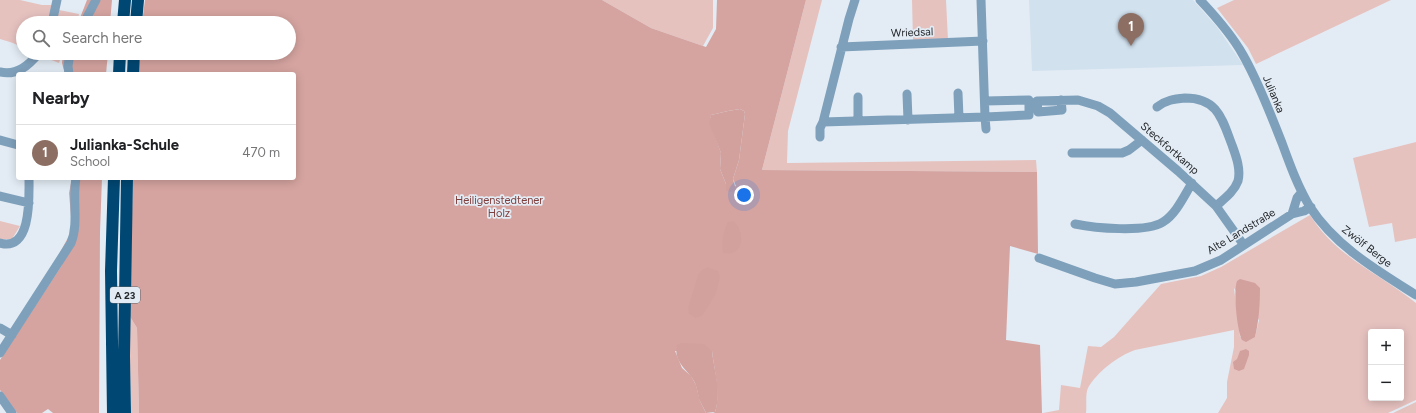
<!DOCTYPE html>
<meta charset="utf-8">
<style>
body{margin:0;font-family:Figtree,sans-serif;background:#f6f6f6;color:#202124}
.controls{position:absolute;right:12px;bottom:12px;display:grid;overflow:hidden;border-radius:4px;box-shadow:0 2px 10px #0003}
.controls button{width:36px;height:36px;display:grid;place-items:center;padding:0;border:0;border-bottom:1px solid #e0e0e0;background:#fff;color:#202124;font:20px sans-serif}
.you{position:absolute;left:744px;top:195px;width:14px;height:14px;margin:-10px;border:3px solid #fff;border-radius:50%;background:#1a73e8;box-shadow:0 0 0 6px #1a73e833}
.badge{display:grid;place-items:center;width:26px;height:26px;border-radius:50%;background:#c2323b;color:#fff;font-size:13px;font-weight:700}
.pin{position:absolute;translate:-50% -33px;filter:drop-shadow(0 1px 2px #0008)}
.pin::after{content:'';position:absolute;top:21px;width:14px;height:12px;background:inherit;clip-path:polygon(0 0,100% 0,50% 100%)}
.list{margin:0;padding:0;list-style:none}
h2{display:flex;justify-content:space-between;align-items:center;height:52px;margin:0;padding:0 16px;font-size:17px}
h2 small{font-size:13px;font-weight:400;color:#757577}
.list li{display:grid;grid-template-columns:26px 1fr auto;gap:12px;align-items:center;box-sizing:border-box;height:56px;padding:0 16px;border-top:1px solid #e0e0e0}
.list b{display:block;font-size:15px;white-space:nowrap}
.list p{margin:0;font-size:13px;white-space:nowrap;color:#757577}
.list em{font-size:13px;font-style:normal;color:#757577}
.icon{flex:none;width:22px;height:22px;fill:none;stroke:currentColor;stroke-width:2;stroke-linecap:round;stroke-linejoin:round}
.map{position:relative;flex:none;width:1416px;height:413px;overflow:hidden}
.search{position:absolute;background:#fff;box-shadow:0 2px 10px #0003;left:16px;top:16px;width:280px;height:44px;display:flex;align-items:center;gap:10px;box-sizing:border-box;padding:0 14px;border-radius:22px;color:#757577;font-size:15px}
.panel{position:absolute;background:#fff;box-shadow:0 2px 10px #0003;left:16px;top:72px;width:280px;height:108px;border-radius:4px}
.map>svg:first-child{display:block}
.built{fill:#d1e1ee}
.green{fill:#e6c2bf;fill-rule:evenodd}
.forest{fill:#d5a4a0;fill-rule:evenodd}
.water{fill:#d2a19e}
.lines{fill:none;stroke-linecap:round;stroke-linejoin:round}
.minor{stroke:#7fa0bb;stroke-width:9}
.highway{stroke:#004873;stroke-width:12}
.labels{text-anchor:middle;stroke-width:3.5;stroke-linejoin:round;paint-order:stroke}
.shield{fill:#e3ecf5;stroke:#5e6368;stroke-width:1}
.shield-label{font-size:10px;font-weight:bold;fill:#25282b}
.street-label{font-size:11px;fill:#25282b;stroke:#e3ecf5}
.park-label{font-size:11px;fill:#7e3e3c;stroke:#e3ecf5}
</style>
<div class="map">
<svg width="1416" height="413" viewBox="0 0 1416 413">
<rect width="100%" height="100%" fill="#e3ecf5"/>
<!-- built -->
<path class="built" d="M1029,0h164l24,27 26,38 -211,6z"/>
<!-- green -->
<path class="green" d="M0,0h20l22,5h10l-4,18h-25v28c-3,-8 -15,-9 -23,-12z
M602,0h111v28l-10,18 -52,-18z
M806,0h16l-34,131 -1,32 249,-3 1,12 -275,-2z
M912,0h34l2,40 -35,1z
M1234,0h157l-135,64 -8,-16 -31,-40z
M59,10l20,4 -2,9h-21z
M45,53h17l-3,10 -15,-6z
M1416,142v96l-21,4 -3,-19 -23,4 -16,-69z
M1310,215c25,41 70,59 106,88v97l-28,13h-170l9,-15v-16l7,-35v-17l-99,20c-17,6 -38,22 -47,38 -3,6 -1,18 -2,25h-43l16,-3 2,-25 19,3 8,-42 13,1 13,-10 47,-53 40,-8 20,-9zM1234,288l25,32 -4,17h-15zM1371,332h30v66h-30z
M0,221l20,5 -8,13h-12z
M129,315l8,13 2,85h-8z
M1416,402v11h-23z"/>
<!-- forest -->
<path class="forest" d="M87,0h25l-2,23h-32z
M145,0h457l49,28 55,19 10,-18 1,-29h89l-44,170 275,2 1,82 -28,-8 -4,94 34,5 2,68h-329l2,-1c6,-18 -1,-43 -3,-61h-37l7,17 9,8 5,9 4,16 6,12h-567l-2,-85 -8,-13 4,-137h161v-104h-156l2,-21h149v-30h-147zM740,109l4,2 1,3 -6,46 -6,19 3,7 -10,5v-7l-6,-15 1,-16 -11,-30 1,-8 17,-4z
M63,53h45l-2,21h-41l-3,-11z
M72,178h30l-2,54 -1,181h-46l-5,-4 -6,4h-25l-17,-23v-30l62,-95 -6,-5 15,-28v-16l-2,-23z"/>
<!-- water -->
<path class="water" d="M740,109l4,2 1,3 -6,46 -6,19 3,11c-3,2 -6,3 -10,1v-7l-6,-15 1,-16 -12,-30 2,-8 17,-4z
M733,221c12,8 13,37 -10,32 -2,-11 0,-21 5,-31z
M707,267l11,4 2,5 -4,18 -13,21 -7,3 -7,-4 -1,-6 10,-33 4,-5z
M1240,279l15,4 5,5c0,16 -1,33 -5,49l-9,5 -4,-2c-5,-9 -9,-50 -5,-59z
M681,343l23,1 8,7c2,20 10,40 3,61l-9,1c-2,-5 -5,-9 -7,-14 -1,-5 -2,-11 -4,-16 -7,-14 -22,-20 -18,-38z
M1246,349l3,2v4l-5,14 -5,2 -5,-2 -1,-7 4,-3 3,-8z"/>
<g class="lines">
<!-- minor -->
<path class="minor" d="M855,0l-6,19 -26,103 162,-5 -4,-117
M1200,0c16,17 32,35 43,55 16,28 27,58 39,88 8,22 16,44 28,64 25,39 68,64 106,88
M52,23l5,-23
M84,23l12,-23
M841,47l142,-6
M0,72c17,4 29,-7 39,-19
M69,74l-1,-8 2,-13
M958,93l1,25
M907,94l1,26
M1061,100l1,10 -24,2 -1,-11 41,-1 20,6 12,7 68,58 38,35 27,38
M985,101l44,-1v15l-44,2 1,12
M1157,107c9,-7 17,-8 28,-9 33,0 37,21 47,47 4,11 9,24 6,36 -4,11 -14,18 -22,25
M858,121v-24
M820,137v-9l3,-6
M0,140l18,5
M1072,153h50l7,-3 13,-10
M0,196l29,7
M1292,214l5,-16 5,-6
M1075,224c19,4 71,9 88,-2 13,-8 21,-26 29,-39
M0,243c32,9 29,-47 29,-65
M1039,258l56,20 20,6 21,-2 59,-11 26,-11 71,-46 12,-3 7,-4
M0,328l12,7
M0,353l71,-110c8,-20 1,-43 5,-65
M0,396l12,17"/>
<!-- highway -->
<path class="highway" d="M123,23l2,-23
M136,23l2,-23
M119,74l1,-21
M133,74l1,-21
M113,413l-2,-142 3,-93
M125,413l-1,-57 3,-178"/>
</g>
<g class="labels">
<!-- shield labels -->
<rect class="shield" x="110" y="287" width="30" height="16" rx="3"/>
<g class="shield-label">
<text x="125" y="299">A 23</text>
</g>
<!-- street labels -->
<g class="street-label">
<text transform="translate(912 32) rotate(-2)" y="4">Wriedsal</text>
<text transform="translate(1274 94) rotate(67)" y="4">Julianka</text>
<text transform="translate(1170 148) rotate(41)" y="4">Steckfortkamp</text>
<text transform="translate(1241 231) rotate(-31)" y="4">Alte Landstraße</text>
<text transform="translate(1367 246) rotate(38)" y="4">Zwölf Berge</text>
</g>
<!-- park labels -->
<g class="park-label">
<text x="499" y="204">Heiligenstedtener<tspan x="499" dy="13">Holz</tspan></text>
</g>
</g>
</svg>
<div class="controls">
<button>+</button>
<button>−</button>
</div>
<div class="you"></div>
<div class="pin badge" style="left:1131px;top:46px;background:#8d6e63">1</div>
<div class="search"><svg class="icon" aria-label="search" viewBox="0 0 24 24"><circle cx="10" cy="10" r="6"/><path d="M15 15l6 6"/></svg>Search here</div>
<section class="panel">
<h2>Nearby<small></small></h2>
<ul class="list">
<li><span class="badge" style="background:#8d6e63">1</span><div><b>Julianka-Schule</b><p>School</p></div><em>470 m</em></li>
</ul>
</section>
</div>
